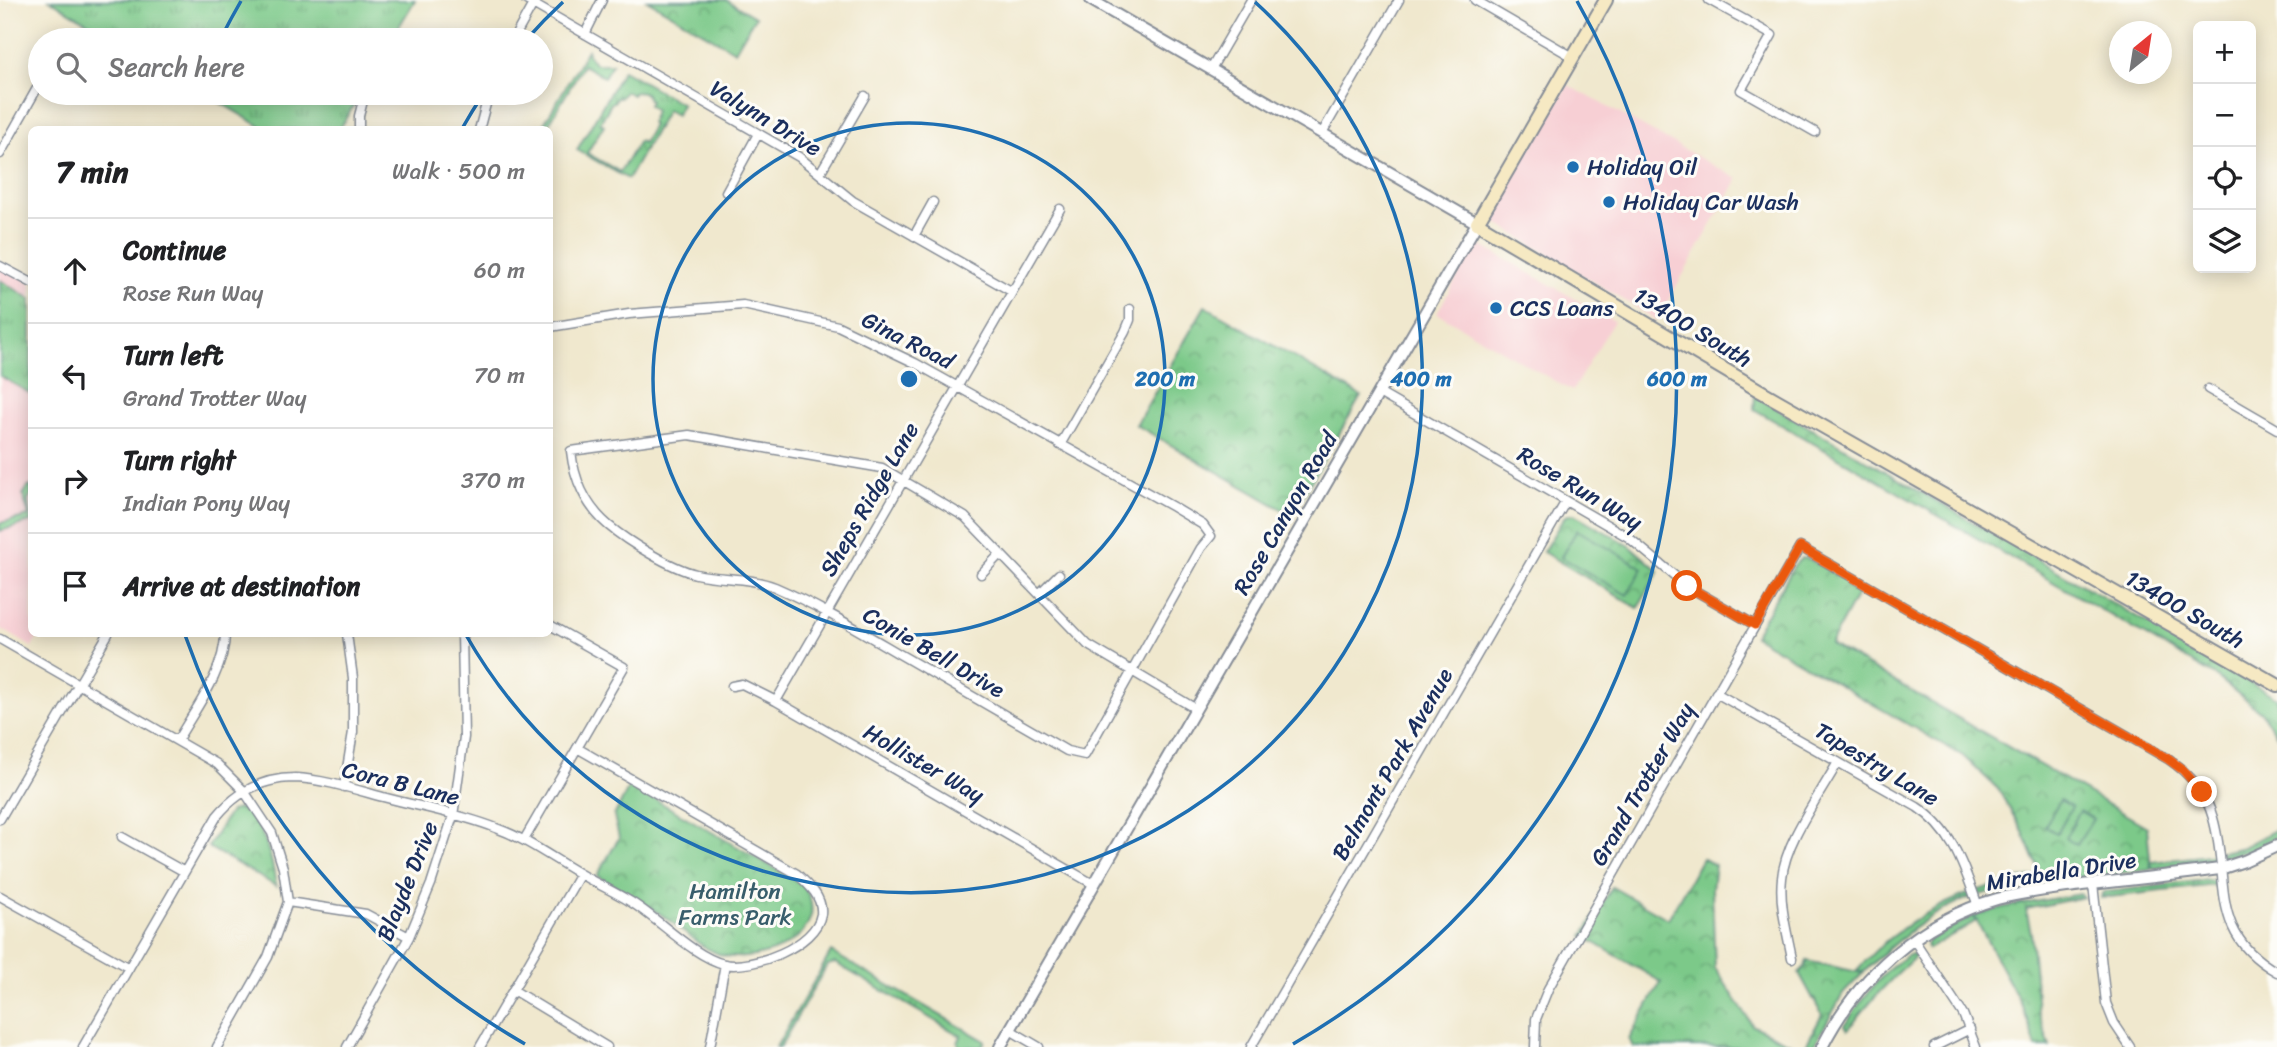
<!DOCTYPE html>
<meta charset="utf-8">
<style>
body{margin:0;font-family:Sriracha,sans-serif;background:#f6f6f6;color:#202124}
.controls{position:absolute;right:21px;top:21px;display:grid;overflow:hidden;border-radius:10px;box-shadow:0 4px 18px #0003}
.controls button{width:63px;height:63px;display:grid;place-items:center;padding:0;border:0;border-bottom:2px solid #e0e0e0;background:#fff;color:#202124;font:35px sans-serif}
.compass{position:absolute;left:2109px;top:21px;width:63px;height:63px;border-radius:50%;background:#fff;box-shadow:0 4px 18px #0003;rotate:30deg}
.stop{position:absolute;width:21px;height:21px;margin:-16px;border:5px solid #ea580c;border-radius:50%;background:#fff}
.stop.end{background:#ea580c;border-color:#fff;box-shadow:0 2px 7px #0008}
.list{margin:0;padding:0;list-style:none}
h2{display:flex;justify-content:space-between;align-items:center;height:91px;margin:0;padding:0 28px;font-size:30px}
h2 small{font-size:23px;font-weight:400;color:#757577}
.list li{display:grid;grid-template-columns:46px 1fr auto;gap:21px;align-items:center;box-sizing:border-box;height:105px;padding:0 28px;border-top:2px solid #e0e0e0}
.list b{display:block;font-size:26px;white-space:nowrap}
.list p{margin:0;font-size:23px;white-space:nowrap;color:#757577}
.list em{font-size:23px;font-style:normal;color:#757577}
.icon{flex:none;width:38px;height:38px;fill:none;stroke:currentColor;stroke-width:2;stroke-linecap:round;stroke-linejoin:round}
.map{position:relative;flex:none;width:2277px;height:1047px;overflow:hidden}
.search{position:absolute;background:#fff;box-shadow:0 4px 18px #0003;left:28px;top:28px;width:525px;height:77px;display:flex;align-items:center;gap:18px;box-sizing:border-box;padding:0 24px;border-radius:38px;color:#757577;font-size:26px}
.panel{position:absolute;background:#fff;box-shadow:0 4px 18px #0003;left:28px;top:126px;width:525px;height:511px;border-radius:10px}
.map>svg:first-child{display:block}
.built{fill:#f7cfd4}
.grass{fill:url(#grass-tufts);stroke:#4b7c74;stroke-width:2;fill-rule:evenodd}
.park{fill:url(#park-crowns);stroke:#4b7c74;stroke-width:2}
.garden{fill:#7bc989;stroke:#4b7c74;stroke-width:2}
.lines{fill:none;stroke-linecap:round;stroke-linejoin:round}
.minor-casing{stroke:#868c96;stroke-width:11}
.tertiary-casing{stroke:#868c96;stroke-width:14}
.secondary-casing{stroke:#868c96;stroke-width:16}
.minor{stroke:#fff;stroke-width:8}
.tertiary{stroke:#fff;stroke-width:10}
.secondary{stroke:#f6e9c3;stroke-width:12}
.route{stroke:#ea580c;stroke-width:9}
.ring{fill:none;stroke:#1f6fb2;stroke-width:3.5}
.poi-dot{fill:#1f6fb2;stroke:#fdfcf7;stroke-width:2.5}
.labels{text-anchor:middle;stroke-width:6;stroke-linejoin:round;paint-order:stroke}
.street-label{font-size:23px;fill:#1b2f5e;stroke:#fdfcf7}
.poi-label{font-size:23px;fill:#1b2f5e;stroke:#fdfcf7;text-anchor:start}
.park-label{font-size:23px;fill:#385d6b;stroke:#fdfcf7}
.centre{fill:#1f6fb2;stroke:#fdfcf7;stroke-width:3.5}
.ring-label{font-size:21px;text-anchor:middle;font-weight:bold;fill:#1f6fb2;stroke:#fdfcf7;stroke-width:6;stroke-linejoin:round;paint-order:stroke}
</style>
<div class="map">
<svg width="2277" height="1047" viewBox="0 0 2277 1047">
<defs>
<pattern id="grass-tufts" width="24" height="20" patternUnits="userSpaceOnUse" patternTransform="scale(1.75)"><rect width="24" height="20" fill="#7bc989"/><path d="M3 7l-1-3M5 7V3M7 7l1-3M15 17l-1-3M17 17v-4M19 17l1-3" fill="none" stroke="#64a473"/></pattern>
<pattern id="park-crowns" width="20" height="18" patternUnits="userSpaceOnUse" patternTransform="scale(1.75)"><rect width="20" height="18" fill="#7bc989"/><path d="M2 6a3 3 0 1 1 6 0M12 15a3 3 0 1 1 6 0" fill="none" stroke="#64a473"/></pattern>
</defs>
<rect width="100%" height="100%" fill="#fdfcf7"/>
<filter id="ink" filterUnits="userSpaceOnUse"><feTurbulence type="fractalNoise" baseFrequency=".0143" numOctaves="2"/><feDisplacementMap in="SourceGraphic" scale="14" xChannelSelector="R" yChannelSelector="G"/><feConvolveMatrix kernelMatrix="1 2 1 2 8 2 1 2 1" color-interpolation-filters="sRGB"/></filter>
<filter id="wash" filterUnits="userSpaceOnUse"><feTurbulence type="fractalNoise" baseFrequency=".00686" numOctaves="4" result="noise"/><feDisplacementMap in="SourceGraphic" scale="28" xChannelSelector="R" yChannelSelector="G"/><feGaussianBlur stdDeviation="1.57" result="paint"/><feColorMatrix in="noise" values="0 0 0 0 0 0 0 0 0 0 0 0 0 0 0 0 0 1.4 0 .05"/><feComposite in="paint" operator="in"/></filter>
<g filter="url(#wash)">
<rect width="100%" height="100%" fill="#f0e8ce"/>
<!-- built -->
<path class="built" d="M1568,85l170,94 -81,141 -169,-102z
M1482,246l132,75 -42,70 -135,-78 34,-61 5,-5z
M0,266l31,17 1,351h8l-8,13 -32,-19z"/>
<!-- grass -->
<path class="grass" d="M50,0h365l-24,40h-274z
M623,70l59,34 -6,11 -9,-5 -39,69 -51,-29zM625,91l7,4 2,-3 11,1 5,8 -2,4 7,5 -4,13 2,2 -10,18 -4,-2 -19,31 -33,-19 17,-28 -4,-2 12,-21h2l3,-5 3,1z
M204,93h157l-22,37 -74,-1z
M0,280l31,19v95l-31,-18z
M2277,829v7l-26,14 -18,5 -81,14 -1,-7 58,-7 34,-8z
M2041,875l2,6c-25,5 -50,9 -74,17 -38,13 -78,46 -105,74l-8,-1c11,-12 22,-24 35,-34 47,-36 92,-52 150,-62z
M2205,880l8,1 3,4 -116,13 2,-4 5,-2z
M1974,916l2,5 -48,28 -2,-4 3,-5z
M831,952l154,89 -3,6h-22l-2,-4 3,-7 -126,-73 -8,2 -47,82h-4z
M1912,954l4,2c-26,23 -47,46 -68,74l-3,-5c13,-21 44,-63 67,-71z"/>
<!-- park -->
<path class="park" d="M647,0h79l29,17 -20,34z
M1205,306l156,90 -69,119 -156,-90z
M1755,396l522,302v37l-16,-23 -44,-35 -463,-268z
M1574,514l56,32 29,25 -21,37 -95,-56 22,-36z
M1802,558l7,1 51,30 -30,55 317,183 4,42 -107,13 -21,-50 -25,-43 -35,-33 -209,-120 41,-72z
M630,785l172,99c37,50 -43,84 -83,70 -20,-7 -36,-24 -53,-36 -22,-16 -46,-29 -69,-42l22,-38 -5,-22z
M242,808c22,15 31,54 34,78l-68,-39 22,-36z
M1702,858l13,7 -3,24 3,79 38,58 45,21h-165l-4,-8 32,-57 -78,-46 29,-49 56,32z
M2080,894l4,3 -58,12 5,24 7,77 12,37h-14l-13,-39 -49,-92 31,-9z
M1807,961l56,12 -20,21 -30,53h-8l17,-32 -23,-42 6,-6z"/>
<!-- garden -->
<path class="garden" d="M587,50l3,8 6,6h16l-8,13 -21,-12 -37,64h-5z
M31,486v9l-3,6 3,21 -31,9v-8l29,-7 -6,-21 5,-8z
M1577,530l66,38 -16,27 -66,-38z
M2060,800l12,7 -15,27 -12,-8z
M2080,811l13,8 -16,26 -12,-7z"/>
</g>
<g filter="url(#ink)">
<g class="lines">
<defs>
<path id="minor" d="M526,0l273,157 54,44 158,90
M1475,0l98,57
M1709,0l63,35 -31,55 74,42
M585,34l17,-34
M390,40l4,-7
M513,40l20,-36
M1211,69l40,-69
M359,130v-14l6,-23
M479,130l10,-37
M1322,133l77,-133
M0,154l40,-71
M820,173l45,-77
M726,192l32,-58
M914,236l19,-34
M0,266l32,17
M550,327l79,-13 114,-9 95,21 77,37 258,144 30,18 8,11 -10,12 -116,207 -18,-4c-55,-32 -110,-64 -166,-96 -41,-24 -82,-49 -126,-68 -25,-10 -53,-7 -79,-13 -25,-6 -68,-32 -88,-49 -22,-19 -34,-46 -37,-74l118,-16 193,33 83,49 123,128 108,64
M2208,389l69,40
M1379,393l249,144 59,49 68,39
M1060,445l65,-113 5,-12v-11
M981,574l19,-20
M1039,594l20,-20
M0,639l217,125 27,27 28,42 11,35 5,34 -20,55 -51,90
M732,686l10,-2 34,17 317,183
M1716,693l201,114c36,23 47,60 61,99
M776,701l284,-492
M177,741c18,-32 48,-70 48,-107
M344,787l9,-55v-54l-6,-44
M0,819l108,-185
M122,837l61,34
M524,840l100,-173 -74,-42
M2093,884l13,119 8,20 16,24
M0,896l129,72
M288,902l78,12 43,23
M1914,940l49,74 13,33
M1792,958c-5,-26 -13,-54 -10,-80 3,-37 38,-83 56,-116
M513,990l94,57
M1010,1030l29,17
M83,1047l134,-231c20,-24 45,-38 78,-38 27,1 62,12 88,19 37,10 78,17 113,31 31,11 56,30 84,46 17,10 35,18 51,28 28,17 63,55 93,62 28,6 92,-18 97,-50 2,-17 -13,-30 -24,-40l-220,-126
M347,1047l62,-110 22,-53 22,-68 11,-79 -2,-103
M480,1047l100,-173
M710,1047l15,-83
M1251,1047l315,-546
M1535,1047l1,-28 12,-30 252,-442 368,212c21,14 38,34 45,59 18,62 -6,115 64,154
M1934,1047l36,-18"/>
<path id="tertiary" d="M1000,1047l477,-824 -386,-223
M1822,1047c36,-71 98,-126 175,-148 28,-7 56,-10 85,-14 46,-5 92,-10 138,-16l24,-8 33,-15"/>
<path id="secondary" d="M1606,0l-129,223 280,166 520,296"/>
</defs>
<!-- minor casing -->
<use href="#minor" class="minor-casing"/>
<!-- tertiary casing -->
<use href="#tertiary" class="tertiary-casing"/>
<!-- secondary casing -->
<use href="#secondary" class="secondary-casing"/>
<!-- minor -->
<use href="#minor" class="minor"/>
<!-- tertiary -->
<use href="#tertiary" class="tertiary"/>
<!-- secondary -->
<use href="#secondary" class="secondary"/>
</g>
</g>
<g class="lines" filter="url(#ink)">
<!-- route -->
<path class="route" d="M1687,586l68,39 45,-78 368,212 15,11 19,22"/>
</g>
<!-- distance rings -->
<g class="ring">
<circle cx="909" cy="379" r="256"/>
<path d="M463 127A512 512 0 0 1 482 96M526 40A512 512 0 0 1 563 2M1255 2A512 512 0 1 1 466 635"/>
<path d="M525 1044A768 768 0 0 1 185 635M222 36A768 768 0 0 1 241 1M1577 1A768 768 0 0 1 1293 1044"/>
</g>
<!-- markers -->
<g class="poi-dot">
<circle cx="1573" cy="167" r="7"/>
<circle cx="1609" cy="202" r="7"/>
<circle cx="1496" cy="308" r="7"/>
</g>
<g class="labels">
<!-- street labels -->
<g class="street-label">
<text transform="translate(766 118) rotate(31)" y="8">Valynn Drive</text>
<text transform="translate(1693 327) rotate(31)" y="8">13400 South</text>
<text transform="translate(908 340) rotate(27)" y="8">Gina Road</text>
<text transform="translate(1580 488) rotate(31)" y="8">Rose Run Way</text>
<text transform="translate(869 499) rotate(-60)" y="8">Sheps Ridge Lane</text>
<text transform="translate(1285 513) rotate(-60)" y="8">Rose Canyon Road</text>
<text transform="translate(2185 609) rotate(30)" y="8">13400 South</text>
<text transform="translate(934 652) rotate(30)" y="8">Conie Bell Drive</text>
<text transform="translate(924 763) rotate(30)" y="8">Hollister Way</text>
<text transform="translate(1392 764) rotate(-60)" y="8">Belmont Park Avenue</text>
<text transform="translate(1877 764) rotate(31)" y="8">Tapestry Lane</text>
<text transform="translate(401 783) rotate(14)" y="8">Cora B Lane</text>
<text transform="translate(1642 784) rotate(-60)" y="8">Grand Trotter Way</text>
<text transform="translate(2061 871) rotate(-9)" y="8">Mirabella Drive</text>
<text transform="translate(407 881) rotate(-68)" y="8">Blayde Drive</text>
</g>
<!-- poi labels -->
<g class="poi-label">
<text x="1587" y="175">Holiday Oil</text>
<text x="1623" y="210">Holiday Car Wash</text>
<text x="1510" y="316">CCS Loans</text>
</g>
<!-- park labels -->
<g class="park-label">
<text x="735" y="899">Hamilton<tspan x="735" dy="26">Farms Park</tspan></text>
</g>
</g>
<circle cx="909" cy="379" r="10" class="centre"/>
<g class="ring-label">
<text x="1165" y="386">200 m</text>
<text x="1421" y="386">400 m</text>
<text x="1677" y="386">600 m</text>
</g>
</svg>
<div class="controls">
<button>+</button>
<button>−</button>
<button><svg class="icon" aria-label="locate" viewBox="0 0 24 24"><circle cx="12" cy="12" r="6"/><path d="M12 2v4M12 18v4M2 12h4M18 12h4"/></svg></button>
<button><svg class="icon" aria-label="layers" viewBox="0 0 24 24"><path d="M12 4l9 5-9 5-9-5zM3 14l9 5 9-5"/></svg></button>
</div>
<svg class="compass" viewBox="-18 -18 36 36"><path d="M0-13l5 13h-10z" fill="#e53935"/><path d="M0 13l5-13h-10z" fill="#757577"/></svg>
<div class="stop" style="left:1687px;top:586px"></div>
<div class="stop end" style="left:2202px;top:792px"></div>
<div class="search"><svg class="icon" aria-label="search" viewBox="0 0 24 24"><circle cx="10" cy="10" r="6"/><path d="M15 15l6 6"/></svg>Search here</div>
<section class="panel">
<h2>7 min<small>Walk · 500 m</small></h2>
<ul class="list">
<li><svg class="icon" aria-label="ahead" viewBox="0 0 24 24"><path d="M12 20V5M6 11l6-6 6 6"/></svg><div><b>Continue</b><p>Rose Run Way</p></div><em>60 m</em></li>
<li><svg class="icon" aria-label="left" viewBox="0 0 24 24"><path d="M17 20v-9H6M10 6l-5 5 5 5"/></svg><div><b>Turn left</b><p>Grand Trotter Way</p></div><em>70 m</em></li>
<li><svg class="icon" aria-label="right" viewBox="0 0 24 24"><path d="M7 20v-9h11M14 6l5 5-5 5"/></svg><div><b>Turn right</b><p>Indian Pony Way</p></div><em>370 m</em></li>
<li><svg class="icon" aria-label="arrive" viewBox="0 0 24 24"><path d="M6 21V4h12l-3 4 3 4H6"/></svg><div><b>Arrive at destination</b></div></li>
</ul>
</section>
</div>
